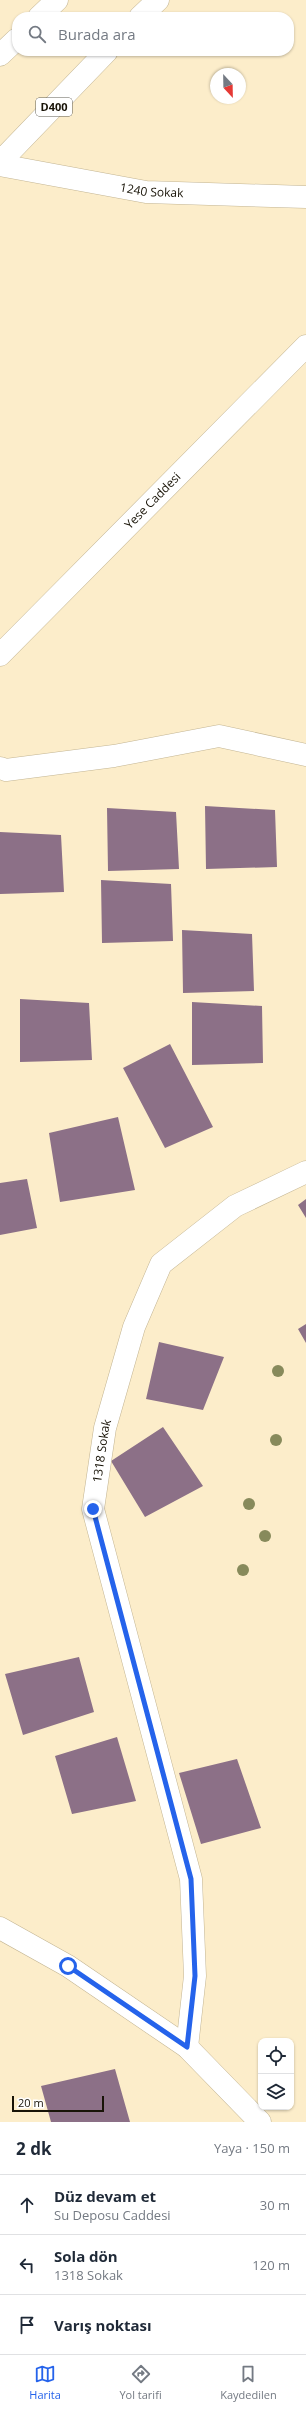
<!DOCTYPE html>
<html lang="tr">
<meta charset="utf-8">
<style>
body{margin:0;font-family:"Open Sans",sans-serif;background:#f2f2f3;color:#1f2937}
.controls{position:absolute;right:12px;bottom:12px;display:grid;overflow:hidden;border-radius:8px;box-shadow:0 1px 3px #0004}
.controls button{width:36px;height:36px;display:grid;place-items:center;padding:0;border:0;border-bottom:1px solid #e0e1e3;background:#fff;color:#1f2937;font:20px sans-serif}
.compass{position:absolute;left:210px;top:68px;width:36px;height:36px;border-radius:50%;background:#fff;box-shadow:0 1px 3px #0004;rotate:158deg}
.scale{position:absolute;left:12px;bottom:10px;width:92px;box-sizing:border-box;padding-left:4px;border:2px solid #181307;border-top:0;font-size:11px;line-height:14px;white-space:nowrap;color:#181307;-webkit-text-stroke:3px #fff;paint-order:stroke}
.stop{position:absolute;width:12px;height:12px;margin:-9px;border:3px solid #2563eb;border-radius:50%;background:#fff}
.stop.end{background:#2563eb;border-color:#fff;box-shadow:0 1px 4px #0008}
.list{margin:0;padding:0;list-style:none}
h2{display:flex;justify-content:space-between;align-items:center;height:52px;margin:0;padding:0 16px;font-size:17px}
h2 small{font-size:13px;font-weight:400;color:#747a83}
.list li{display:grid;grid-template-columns:26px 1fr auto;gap:12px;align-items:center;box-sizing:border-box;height:60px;padding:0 16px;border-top:1px solid #e0e1e3}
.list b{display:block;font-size:15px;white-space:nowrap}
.list p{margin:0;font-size:13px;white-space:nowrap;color:#747a83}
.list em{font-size:13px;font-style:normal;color:#747a83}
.icon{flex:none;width:22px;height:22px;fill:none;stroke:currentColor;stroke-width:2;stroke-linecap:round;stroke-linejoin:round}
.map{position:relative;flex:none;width:306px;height:2122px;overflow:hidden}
.search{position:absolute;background:#fff;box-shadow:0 1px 3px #0004;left:12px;right:12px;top:12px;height:44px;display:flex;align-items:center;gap:10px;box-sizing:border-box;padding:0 14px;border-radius:16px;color:#747a83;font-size:15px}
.sheet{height:232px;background:#fff}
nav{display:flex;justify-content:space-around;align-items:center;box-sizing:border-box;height:56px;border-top:1px solid #e0e1e3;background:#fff;font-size:11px;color:#747a83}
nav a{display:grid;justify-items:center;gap:2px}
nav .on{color:#2563eb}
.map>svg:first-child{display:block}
.building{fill:#8c7087}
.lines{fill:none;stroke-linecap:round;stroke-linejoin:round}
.street-casing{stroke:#c3b593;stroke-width:23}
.secondary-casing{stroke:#c3b593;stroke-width:23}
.highway-casing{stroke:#c3b593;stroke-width:23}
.street{stroke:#fff;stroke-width:22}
.secondary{stroke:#fff;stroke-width:22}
.highway{stroke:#fff;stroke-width:22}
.tree{fill:#878a5b}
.route{stroke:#2563eb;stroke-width:5}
.labels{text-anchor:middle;stroke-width:3;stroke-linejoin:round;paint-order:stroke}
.shield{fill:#fff;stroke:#5d5a51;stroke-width:1}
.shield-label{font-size:11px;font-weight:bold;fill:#181307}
.street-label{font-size:12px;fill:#181307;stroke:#fff}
</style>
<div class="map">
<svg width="306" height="2122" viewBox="0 0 306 2122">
<rect width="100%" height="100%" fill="#fcedca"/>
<!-- building -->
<path class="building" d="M205,806l70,4 2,57 -71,2z
M107,808l69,4 3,57 -71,2z
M0,832l61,3 3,57 -64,2z
M101,880l70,4 2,57 -71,2z
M182,930l70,4 2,57 -71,2z
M20,999l69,4 3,57 -72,2z
M192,1002l70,4 1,57 -71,2z
M170,1044l43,83 -48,21 -42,-80z
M118,1117l17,73 -75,12 -11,-69z
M27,1179l10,49 -37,7v-52z
M306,1199v19l-8,-13z
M306,1324v19l-8,-14z
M159,1342l65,15 -21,53 -57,-11z
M163,1427l40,59 -58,31 -34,-56z
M79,1657l15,55 -71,23 -18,-61z
M117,1737l19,64 -64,13 -17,-58z
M237,1759l24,69 -60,16 -22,-71z
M115,2069l15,53h-79l-10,-36z"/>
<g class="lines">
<defs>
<g id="street">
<path id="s1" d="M0,165l146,27 160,5"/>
<path d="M0,768l6,2 108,-14 105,-20 87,19"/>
<path id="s2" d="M187,2047l8,-71 -4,-97 -98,-370 12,-81 29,-101 27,-63 74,-58 71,-34"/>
</g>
<g id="secondary">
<path id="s3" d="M0,655l306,-309"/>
<path d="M0,1928l68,38 119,81 73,75"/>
</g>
<path id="highway" d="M39,17l18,-17
M140,17l18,-17
M0,55l17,-16
M0,162l107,-111"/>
</defs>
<!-- street casing -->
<use href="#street" class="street-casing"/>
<!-- secondary casing -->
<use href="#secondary" class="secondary-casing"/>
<!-- highway casing -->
<use href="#highway" class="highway-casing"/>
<!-- street -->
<use href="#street" class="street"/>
<!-- secondary -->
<use href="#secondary" class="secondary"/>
<!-- highway -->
<use href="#highway" class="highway"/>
</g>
<!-- trees -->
<g class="tree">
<circle cx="278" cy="1371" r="6"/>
<circle cx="276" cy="1440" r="6"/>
<circle cx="249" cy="1504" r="6"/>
<circle cx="265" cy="1536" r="6"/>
<circle cx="243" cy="1570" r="6"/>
</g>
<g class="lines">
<!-- route -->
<path class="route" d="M68,1966l119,81 8,-71 -4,-97 -98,-370"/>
</g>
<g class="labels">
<!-- shield labels -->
<rect class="shield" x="36" y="98" width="36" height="18" rx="3"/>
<g class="shield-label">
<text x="54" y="111">D400</text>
</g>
<!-- street labels -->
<g class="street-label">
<text dy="4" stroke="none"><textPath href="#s1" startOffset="154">1240 Sokak</textPath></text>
<text dy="4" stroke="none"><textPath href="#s3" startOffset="217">Yese Caddesi</textPath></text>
<text dy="4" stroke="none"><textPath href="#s2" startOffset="610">1318 Sokak</textPath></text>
</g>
</g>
</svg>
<div class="controls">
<button><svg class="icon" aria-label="locate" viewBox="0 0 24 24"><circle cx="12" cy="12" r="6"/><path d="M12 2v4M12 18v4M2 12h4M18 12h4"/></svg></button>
<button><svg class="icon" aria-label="layers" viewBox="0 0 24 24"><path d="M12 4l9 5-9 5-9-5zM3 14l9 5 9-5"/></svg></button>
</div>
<svg class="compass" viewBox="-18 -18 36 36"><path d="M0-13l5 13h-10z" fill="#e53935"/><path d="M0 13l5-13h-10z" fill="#747a83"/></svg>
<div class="scale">20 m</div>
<div class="stop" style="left:68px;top:1966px"></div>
<div class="stop end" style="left:93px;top:1509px"></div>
<div class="search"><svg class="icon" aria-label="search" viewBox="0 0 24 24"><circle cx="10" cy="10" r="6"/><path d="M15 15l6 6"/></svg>Burada ara</div>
</div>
<section class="sheet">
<h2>2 dk<small>Yaya · 150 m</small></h2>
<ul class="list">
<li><svg class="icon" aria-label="ahead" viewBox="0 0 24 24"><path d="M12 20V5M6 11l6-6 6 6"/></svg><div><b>Düz devam et</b><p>Su Deposu Caddesi</p></div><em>30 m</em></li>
<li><svg class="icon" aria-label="left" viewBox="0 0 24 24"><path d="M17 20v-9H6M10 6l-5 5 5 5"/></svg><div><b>Sola dön</b><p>1318 Sokak</p></div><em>120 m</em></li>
<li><svg class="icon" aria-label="arrive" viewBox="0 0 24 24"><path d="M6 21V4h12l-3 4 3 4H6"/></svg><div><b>Varış noktası</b></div></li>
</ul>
</section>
<nav>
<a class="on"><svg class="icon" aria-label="map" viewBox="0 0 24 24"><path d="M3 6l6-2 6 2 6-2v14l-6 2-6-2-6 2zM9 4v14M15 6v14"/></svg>Harita</a>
<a><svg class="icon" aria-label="directions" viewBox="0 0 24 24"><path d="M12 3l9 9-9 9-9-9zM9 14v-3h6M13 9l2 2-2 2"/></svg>Yol tarifi</a>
<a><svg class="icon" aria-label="saved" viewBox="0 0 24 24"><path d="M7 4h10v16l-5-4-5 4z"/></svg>Kaydedilen</a>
</nav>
